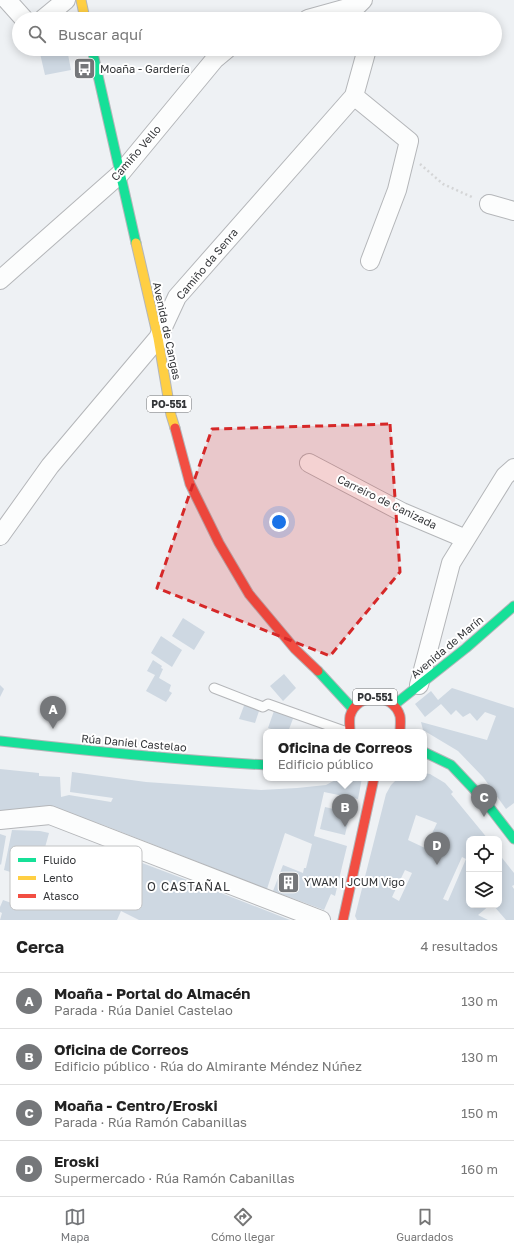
<!DOCTYPE html>
<html lang="es">
<meta charset="utf-8">
<style>
body{margin:0;font-family:"Golos Text",sans-serif;background:#f2f2f2;color:#222}
.controls{position:absolute;right:12px;bottom:12px;display:grid;overflow:hidden;border-radius:8px;box-shadow:0 2px 10px #0003}
.controls button{width:36px;height:36px;display:grid;place-items:center;padding:0;border:0;border-bottom:1px solid #e0e0e0;background:#fff;color:#222;font:20px sans-serif}
.you{position:absolute;left:279px;top:522px;width:14px;height:14px;margin:-10px;border:3px solid #fff;border-radius:50%;background:#1a73e8;box-shadow:0 0 0 6px #1a73e833}
.badge{display:grid;place-items:center;width:26px;height:26px;border-radius:50%;background:#75777a;color:#fff;font-size:13px;font-weight:700}
.pin{position:absolute;translate:-50% -33px;filter:drop-shadow(0 1px 2px #0008)}
.pin::after{content:'';position:absolute;top:21px;width:14px;height:12px;background:inherit;clip-path:polygon(0 0,100% 0,50% 100%)}
.popup{position:absolute;left:263px;top:729px;width:164px;height:52px;box-sizing:border-box;display:grid;place-content:center;border-radius:8px;background:#fff;filter:drop-shadow(0 1px 3px #0005);font-size:13px;white-space:nowrap;color:#767676}
.popup b{font-size:15px;color:#222}
.popup::after{content:'';position:absolute;left:50%;top:100%;margin-left:-8px;border:8px solid transparent;border-top-color:#fff}
.list{margin:0;padding:0;list-style:none}
h2{display:flex;justify-content:space-between;align-items:center;height:52px;margin:0;padding:0 16px;font-size:17px}
h2 small{font-size:13px;font-weight:400;color:#767676}
.list li{display:grid;grid-template-columns:26px 1fr auto;gap:12px;align-items:center;box-sizing:border-box;height:56px;padding:0 16px;border-top:1px solid #e0e0e0}
.list b{display:block;font-size:15px;white-space:nowrap}
.list p{margin:0;font-size:13px;white-space:nowrap;color:#767676}
.list em{font-size:13px;font-style:normal;color:#767676}
.icon{flex:none;width:22px;height:22px;fill:none;stroke:currentColor;stroke-width:2;stroke-linecap:round;stroke-linejoin:round}
.map{position:relative;flex:none;width:514px;height:920px;overflow:hidden}
.search{position:absolute;background:#fff;box-shadow:0 2px 10px #0003;left:12px;right:12px;top:12px;height:44px;display:flex;align-items:center;gap:10px;box-sizing:border-box;padding:0 14px;border-radius:22px;color:#767676;font-size:15px}
.sheet{height:276px;background:#fff}
nav{display:flex;justify-content:space-around;align-items:center;box-sizing:border-box;height:56px;border-top:1px solid #e0e0e0;background:#fff;font-size:11px;color:#767676}
nav a{display:grid;justify-items:center;gap:2px}
nav .on{color:#75777a}
.map>svg:first-child{display:block}
.building{fill:#ced8e2;fill-rule:evenodd}
.lines{fill:none;stroke-linecap:round;stroke-linejoin:round}
.lane-casing{stroke:#b4b6b9;stroke-width:11}
.street-casing{stroke:#b4b6b9;stroke-width:20}
.fast-casing{stroke:#b4b6b9;stroke-width:11}
.slow-casing{stroke:#b4b6b9;stroke-width:11}
.jam-casing{stroke:#b4b6b9;stroke-width:11}
.path{stroke:#d4d5d6;stroke-width:2.5;stroke-dasharray:2 3;stroke-linecap:butt}
.lane{stroke:#fcfdfd;stroke-width:9}
.street{stroke:#fcfdfd;stroke-width:18}
.fast{stroke:#16e098;stroke-width:9}
.slow{stroke:#ffcf43;stroke-width:9}
.jam{stroke:#f24e42;stroke-width:9}
.marked{fill:#d62828;fill-opacity:0.2;stroke:#d62828;stroke-width:3;stroke-dasharray:8 5;stroke-linejoin:round}
.labels{text-anchor:middle;stroke-width:4;stroke-linejoin:round;paint-order:stroke}
.shield{fill:#fff;stroke:#717274;stroke-width:1}
.shield-label{font-size:10px;font-weight:bold;fill:#343639}
.poi-label{font-size:11px;fill:#343639;stroke:#fff;text-anchor:start}
.street-label{font-size:11px;fill:#343639;stroke:#fff}
.neighbourhood-label{font-size:12px;letter-spacing:1px;fill:#343639;stroke:#fff}
.key{fill:#fff;stroke:#c2c3c4;stroke-width:1}
.key-label{font-size:11px;fill:#343639}
</style>
<div class="map">
<svg width="514" height="920" viewBox="0 0 514 920">
<rect width="100%" height="100%" fill="#eef1f4"/>
<!-- building -->
<path class="building" d="M39,49h28l4,21 -26,5z
M183,618l22,14 -11,18 -22,-14z
M161,636l21,14 -10,17 -21,-14z
M153,660l9,6 -1,2 2,1 -4,9 12,7 -2,6 3,2 -6,9 -20,-11 9,-16 -8,-4z
M284,674l12,14 -13,13 -13,-15z
M0,685l4,4 -4,8z
M452,688l62,20v95l-8,6 -23,-32 -25,-26 -35,-21 -2,-8 66,18 9,-24 -11,-4 -8,9 -7,-8 -7,4 -7,-7 -5,5 -10,-11 -16,13 -10,-13 16,-13 7,9z
M245,703l15,5 -5,15 -16,-4z
M275,708l19,8 -6,16h-8l-12,-4z
M0,769l39,4v3l21,1 1,20 8,-2 42,7 2,-4 -43,-6 2,-20 74,10 115,8 36,-2 29,-3 13,-7h23l-4,21 -34,-7 -10,44 33,10 -12,50 -4,-2 -7,16 -51,-19 10,-26 20,8 1,-5h2l6,-24 -27,-11 -18,56 -161,-63 -37,-13 -29,-6 -40,4z
M424,773l6,1 15,9 8,9 -2,2 37,45h-19v66h21l-12,10 10,5h-131l-2,-4 31,-122 5,-9 7,-7h26zM416,815l21,8 -12,25 -17,-8zM462,857l4,2 -18,42 -5,-2zM405,870l7,3 -13,28 -7,-4z
M325,807l25,6 -5,22 -25,-6z
M12,830l28,1 9,2 -13,47 -32,-10z
M0,834l6,2 -5,29 -1,-1z
M97,846l114,43 79,31h-151l-18,-9 -4,9h-117l2,-7 -2,-1v-5l3,-7 25,9 8,-29 41,14z
M499,854l15,19v12l-2,1 2,3v31h-8l-13,-15h6z"/>
<g class="lines">
<defs>
<path id="lane" d="M214,688l49,19 5,-3 79,28"/>
<path id="street" d="M7,0l17,19
M43,19l23,-19
M308,19l50,-14 5,-5
M354,96l55,45 -12,49 -27,71
M489,204l25,7
M0,280l120,-106 95,-115 12,-10
M309,463l93,49 64,27
M0,536l50,-70 108,-128 19,-41 177,-201 13,-47
M419,685l32,-122 54,-87 9,-8
M0,820l50,-5 271,105"/>
<path id="fast" d="M92,49l44,194
M318,671l35,38
M394,705l72,-57 48,-42
M0,741c89,10 177,19 266,24
M424,752l27,13 33,35 30,39"/>
<path id="slow" d="M81,0l4,19
M136,243l22,95 13,77 4,13"/>
<path id="jam" d="M175,428l15,56 29,59 30,51 46,55 23,22
M350,732c0,-5 -1,-11 0,-16 7,-24 43,-24 50,0 1,5 0,11 0,16
M343,920l31,-142"/>
</defs>
<!-- lane casing -->
<use href="#lane" class="lane-casing"/>
<!-- street casing -->
<use href="#street" class="street-casing"/>
<!-- fast casing -->
<use href="#fast" class="fast-casing"/>
<!-- slow casing -->
<use href="#slow" class="slow-casing"/>
<!-- jam casing -->
<use href="#jam" class="jam-casing"/>
<!-- path -->
<path class="path" d="M420,164l23,20 31,14"/>
<!-- lane -->
<use href="#lane" class="lane"/>
<!-- street -->
<use href="#street" class="street"/>
<!-- fast -->
<use href="#fast" class="fast"/>
<!-- slow -->
<use href="#slow" class="slow"/>
<!-- jam -->
<use href="#jam" class="jam"/>
</g>
<!-- marked area -->
<path class="marked" d="M390,424l10,148 -70,84 -173,-68 55,-159z"/>
<!-- icons -->
<defs>
<symbol id="bus-square" viewBox="-11 -11 22 22"><rect x="-9" y="-9" width="18" height="18" rx="4" fill="#75777a" stroke="#fff"/><path d="M-5-6H5V4H4V6H2V4H-2V6H-4V4H-5ZM-3.5-4V0h7V-4ZM-3.5 1.2v1.5H-2V1.2ZM2 1.2v1.5H3.5V1.2Z" fill="#fff"/></symbol>
<symbol id="building-square" viewBox="-11 -11 22 22"><rect x="-9" y="-9" width="18" height="18" rx="4" fill="#75777a" stroke="#fff"/><path d="M-4-6H4V6H1V3H-1V6H-4ZM-2.5-4.3h1.7v1.8h-1.7ZM.8-4.3h1.7v1.8H.8ZM-2.5-1h1.7V.8h-1.7ZM.8-1h1.7V.8H.8Z" fill="#fff"/></symbol>
</defs>
<g fill-rule="evenodd">
<use href="#bus-square" x="72" y="56" width="25" height="25"/>
<use href="#building-square" x="276" y="870" width="25" height="25"/>
</g>
<g class="labels">
<!-- shield labels -->
<g class="shield">
<rect x="147" y="396" width="44" height="16" rx="3"/>
<rect x="353" y="689" width="44" height="16" rx="3"/>
</g>
<g class="shield-label">
<text x="169" y="408">PO-551</text>
<text x="375" y="701">PO-551</text>
</g>
<!-- poi labels -->
<g class="poi-label">
<text x="100" y="73">Moaña - Gardería</text>
<text x="304" y="886">YWAM | JCUM Vigo</text>
</g>
<!-- street labels -->
<g class="street-label">
<text transform="translate(136 153) rotate(-49)" y="4">Camiño Vello</text>
<text transform="translate(207 264) rotate(-50)" y="4">Camiño da Senra</text>
<text transform="translate(167 331) rotate(78)" y="4">Avenida de Cangas</text>
<text transform="translate(387 502) rotate(26)" y="4">Carreiro de Canizada</text>
<text transform="translate(447 647) rotate(-40)" y="4">Avenida de Marín</text>
<text transform="translate(134 743) rotate(5)" y="4">Rúa Daniel Castelao</text>
</g>
<!-- neighbourhood labels -->
<g class="neighbourhood-label">
<text x="189" y="891">O CASTAÑAL</text>
</g>
</g>
<!-- legend -->
<rect x="10" y="846" width="132" height="64" rx="6" class="key"/>
<rect x="18" y="858" width="18" height="4" fill="#16e098"/>
<rect x="18" y="876" width="18" height="4" fill="#ffcf43"/>
<rect x="18" y="894" width="18" height="4" fill="#f24e42"/>
<g class="key-label">
<text x="43" y="864">Fluido</text>
<text x="43" y="882">Lento</text>
<text x="43" y="900">Atasco</text>
</g>
</svg>
<div class="controls">
<button><svg class="icon" aria-label="locate" viewBox="0 0 24 24"><circle cx="12" cy="12" r="6"/><path d="M12 2v4M12 18v4M2 12h4M18 12h4"/></svg></button>
<button><svg class="icon" aria-label="layers" viewBox="0 0 24 24"><path d="M12 4l9 5-9 5-9-5zM3 14l9 5 9-5"/></svg></button>
</div>
<div class="you"></div>
<div class="pin badge" style="left:53px;top:729px">A</div>
<div class="pin badge" style="left:345px;top:827px">B</div>
<div class="popup"><b>Oficina de Correos</b>Edificio público</div>
<div class="pin badge" style="left:484px;top:817px">C</div>
<div class="pin badge" style="left:437px;top:865px">D</div>
<div class="search"><svg class="icon" aria-label="search" viewBox="0 0 24 24"><circle cx="10" cy="10" r="6"/><path d="M15 15l6 6"/></svg>Buscar aquí</div>
</div>
<section class="sheet">
<h2>Cerca<small>4 resultados</small></h2>
<ul class="list">
<li><span class="badge">A</span><div><b>Moaña - Portal do Almacén</b><p>Parada · Rúa Daniel Castelao</p></div><em>130 m</em></li>
<li><span class="badge">B</span><div><b>Oficina de Correos</b><p>Edificio público · Rúa do Almirante Méndez Núñez</p></div><em>130 m</em></li>
<li><span class="badge">C</span><div><b>Moaña - Centro/Eroski</b><p>Parada · Rúa Ramón Cabanillas</p></div><em>150 m</em></li>
<li><span class="badge">D</span><div><b>Eroski</b><p>Supermercado · Rúa Ramón Cabanillas</p></div><em>160 m</em></li>
</ul>
</section>
<nav>
<a class="on"><svg class="icon" aria-label="map" viewBox="0 0 24 24"><path d="M3 6l6-2 6 2 6-2v14l-6 2-6-2-6 2zM9 4v14M15 6v14"/></svg>Mapa</a>
<a><svg class="icon" aria-label="directions" viewBox="0 0 24 24"><path d="M12 3l9 9-9 9-9-9zM9 14v-3h6M13 9l2 2-2 2"/></svg>Cómo llegar</a>
<a><svg class="icon" aria-label="saved" viewBox="0 0 24 24"><path d="M7 4h10v16l-5-4-5 4z"/></svg>Guardados</a>
</nav>
